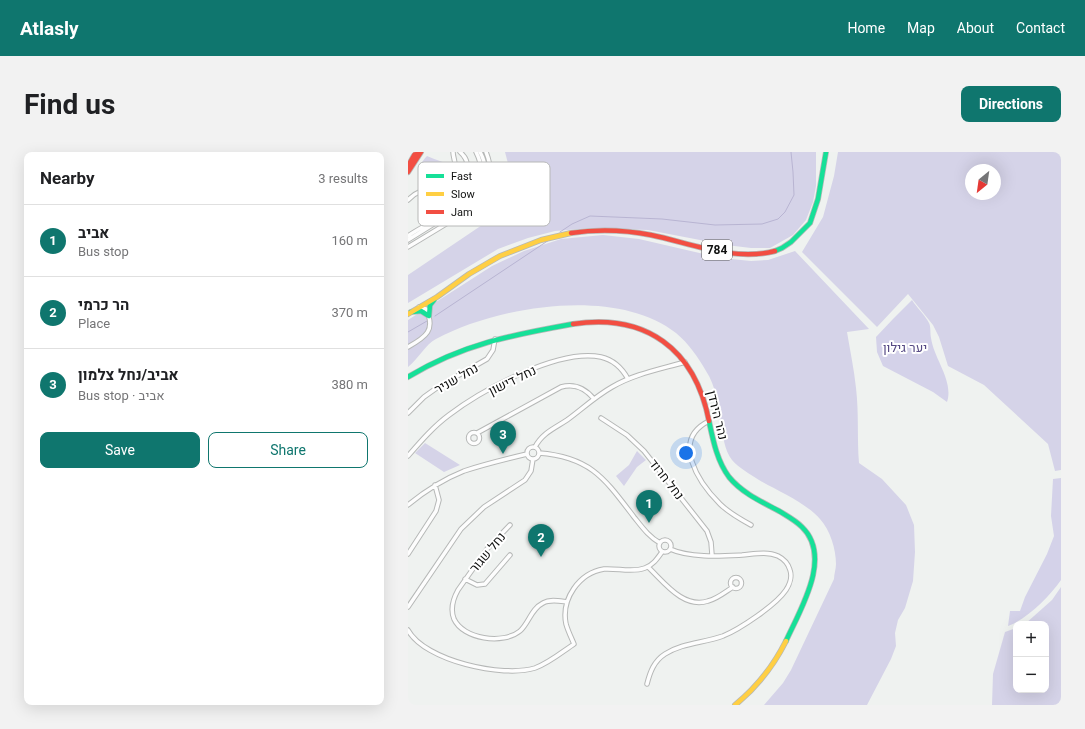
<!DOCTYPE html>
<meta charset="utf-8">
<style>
body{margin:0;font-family:Roboto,Heebo,sans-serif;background:#f2f2f2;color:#202124}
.controls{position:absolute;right:12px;bottom:12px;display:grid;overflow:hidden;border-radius:8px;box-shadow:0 4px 16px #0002}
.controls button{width:36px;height:36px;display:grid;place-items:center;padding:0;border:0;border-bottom:1px solid #e0e0e0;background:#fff;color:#202124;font:20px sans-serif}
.compass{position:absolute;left:557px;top:12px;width:36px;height:36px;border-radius:50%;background:#fff;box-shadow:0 4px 16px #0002;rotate:209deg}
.you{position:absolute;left:278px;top:301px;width:14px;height:14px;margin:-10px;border:3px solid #fff;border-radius:50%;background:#1a73e8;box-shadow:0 0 0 6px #1a73e833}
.badge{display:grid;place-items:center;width:26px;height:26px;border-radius:50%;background:#0f766e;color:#fff;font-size:13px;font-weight:700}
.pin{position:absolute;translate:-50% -33px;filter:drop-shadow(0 1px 2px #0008)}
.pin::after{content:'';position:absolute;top:21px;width:14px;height:12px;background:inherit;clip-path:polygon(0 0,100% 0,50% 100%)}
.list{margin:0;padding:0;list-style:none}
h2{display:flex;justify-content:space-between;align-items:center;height:52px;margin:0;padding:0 16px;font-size:17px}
h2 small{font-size:13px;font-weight:400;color:#757577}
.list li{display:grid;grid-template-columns:26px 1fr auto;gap:12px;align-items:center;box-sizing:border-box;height:72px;padding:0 16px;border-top:1px solid #e0e0e0}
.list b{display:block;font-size:15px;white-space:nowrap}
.list p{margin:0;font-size:13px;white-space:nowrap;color:#757577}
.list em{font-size:13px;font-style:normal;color:#757577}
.actions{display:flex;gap:8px;padding:12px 16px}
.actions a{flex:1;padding:9px 0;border:1px solid #0f766e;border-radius:8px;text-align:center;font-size:14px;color:#0f766e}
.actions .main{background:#0f766e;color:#fff}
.map{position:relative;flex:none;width:653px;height:553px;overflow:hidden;border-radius:8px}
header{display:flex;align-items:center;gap:24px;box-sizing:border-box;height:56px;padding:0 20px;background:#0f766e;color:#fff}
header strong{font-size:19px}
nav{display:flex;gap:22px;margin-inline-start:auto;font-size:14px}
.intro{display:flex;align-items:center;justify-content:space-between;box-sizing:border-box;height:96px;padding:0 24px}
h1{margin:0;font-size:28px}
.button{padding:10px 18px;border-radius:8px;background:#0f766e;color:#fff;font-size:14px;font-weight:700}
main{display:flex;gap:24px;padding:0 24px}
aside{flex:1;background:#fff;border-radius:8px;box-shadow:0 4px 16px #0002}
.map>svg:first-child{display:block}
.green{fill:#d5d3e8;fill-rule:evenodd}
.forest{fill:#d4d2e9}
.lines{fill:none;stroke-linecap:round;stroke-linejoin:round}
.stream{stroke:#b8b4d2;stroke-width:1}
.street-casing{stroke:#b6b8b7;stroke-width:5.5}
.fast-casing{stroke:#b6b8b7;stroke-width:6}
.slow-casing{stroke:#b6b8b7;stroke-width:6}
.jam-casing{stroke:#b6b8b7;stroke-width:6}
.street{stroke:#fdfdfd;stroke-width:3.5}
.fast{stroke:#16e098;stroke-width:4.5}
.slow{stroke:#ffcf43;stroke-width:4.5}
.jam{stroke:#f24e42;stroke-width:4.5}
.labels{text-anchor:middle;stroke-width:4;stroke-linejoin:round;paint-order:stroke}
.shield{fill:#fff;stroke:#585858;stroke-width:1}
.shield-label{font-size:12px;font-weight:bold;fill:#101110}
.park-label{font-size:13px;fill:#564a84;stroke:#fff}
.street-label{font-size:13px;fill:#101110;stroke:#fff}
.key{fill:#fff;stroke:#b7b8b7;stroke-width:1}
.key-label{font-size:11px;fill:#101110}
</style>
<header>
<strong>Atlasly</strong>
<nav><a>Home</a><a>Map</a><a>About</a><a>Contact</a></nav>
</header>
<div class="intro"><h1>Find us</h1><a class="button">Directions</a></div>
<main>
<aside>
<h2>Nearby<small>3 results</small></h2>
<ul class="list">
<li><span class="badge">1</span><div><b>אביב</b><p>Bus stop</p></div><em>160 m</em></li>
<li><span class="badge">2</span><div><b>הר כרמי</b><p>Place</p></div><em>370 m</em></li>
<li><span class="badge">3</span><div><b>אביב/נחל צלמון</b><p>Bus stop · אביב</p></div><em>380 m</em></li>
</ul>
<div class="actions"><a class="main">Save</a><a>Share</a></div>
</aside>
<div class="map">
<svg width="653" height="553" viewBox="0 0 653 553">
<rect width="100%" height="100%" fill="#eff2f0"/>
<!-- green -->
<path class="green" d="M97,0h311v34l-3,16 -7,18 -13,15 -23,13h-19l-25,-3 -78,-15 -56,-2 -37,3 -27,7 -30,11 -90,54v-28l80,-54 11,-14 8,-15 3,-21z
M430,0h223v318l-6,1 -7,-27 -64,-59 -36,-19 -9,-29 -6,-12 -25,-31 -31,33 -75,-75 21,-35 11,-41zM563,18h24v24h-24z
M19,4c9,4 17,6 25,10 2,10 -7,22 -18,21 -6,-1 -12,-8 -16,-12 1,-8 3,-13 9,-19z
M195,83l36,4 82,19 30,3 17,-1 27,-9 74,78 -22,3c3,18 7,37 9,56 3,25 1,50 3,75l23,16 24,26 8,20 1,27 -2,29 -8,27 -7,12 -3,13 1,13 -5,13 -24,46h-103l19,-22 8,-13 43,-91c0,-5 2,-10 2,-15 0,-15 -6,-34 -16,-45 -15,-17 -42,-28 -61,-39 -9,-6 -20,-12 -27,-20 -8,-10 -9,-25 -11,-37 -3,-18 -5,-37 -15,-52 -8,-14 -17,-27 -30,-38 -60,-47 -178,-27 -240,6 -10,5 -18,20 -28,28v-47l84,-54 32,-15 37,-12z
M17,291l35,22 -16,7 -29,-19z
M229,299l9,9 -9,7 -13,19 -8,-10 13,-11z
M653,435v118h-69l1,-31 12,-42 11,-4v62h30v-66h-21l27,-24z"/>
<!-- forest -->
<path class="forest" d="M504,148c5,8 13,15 17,23 2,4 1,10 2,15 3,21 23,43 16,64l-14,-10 -50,-26 -6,-14 -1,-15 17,-18z
M653,326v102c-12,17 -34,39 -53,46l2,-15h10l5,-14 22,-43 7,-18 -3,-20 2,-37z"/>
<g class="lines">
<!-- stream -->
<path class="stream" d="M152,80l12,-8 18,-8 72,3 53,6 47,-1 16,-5 7,-7 9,-17 -1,-23 -2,-20
M27,164l114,-76
M0,180l19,-11"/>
<defs>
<path id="street" d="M49,40c11,-11 16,-29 3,-40
M0,48c4,-4 8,-7 13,-9 14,-5 33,-1 34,-23 1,-5 -2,-11 -2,-16
M46,61c6,-4 13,-7 18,-12 14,-13 17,-33 8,-49
M0,84c29,-21 92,-36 68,-84
M0,88l37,-23
M0,95l38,-23c1,-2 2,-4 3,-5 3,-3 16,-6 20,-9 20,-13 26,-36 17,-58
M0,195c18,-10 28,-17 18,-38l-7,-2
M0,261l16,-16 14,-10 49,-28 6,-9 2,-11
M193,266l26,17 17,16 63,80 4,11 1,13
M301,269c-39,19 -10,62 11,83 9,9 20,15 31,21
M60.5 286a5.5 5.5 0 1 1 11 0a5.5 5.5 0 1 1-11 0Z
M69,281l84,-46c14,-4 24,1 33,12
M127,295c7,-14 20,-19 32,-27 15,-11 29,-24 45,-33 22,-13 49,-18 73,-25
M119 301a6 6 0 1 1 12 0a6 6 0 1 1-12 0Z
M131,301c52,4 66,26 95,64 8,10 15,20 26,26
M0,304c13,-15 26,-30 41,-41 33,-25 110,-67 152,-58 13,3 21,11 27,22
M0,353c17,-14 36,-26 56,-34 21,-7 42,-12 63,-17
M102,373l-23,24 -29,41c-5,9 -8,19 -4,29 9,20 49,26 66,12 9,-8 11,-22 23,-28 7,-4 16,-2 24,-1
M251 394a6 6 0 1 1 12 0a6 6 0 1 1-12 0Z
M0,402l28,-43 3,-11 -4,-15
M240,415c16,15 35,42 60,34 9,-2 17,-9 25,-14
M322.5 431a5.5 5.5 0 1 1 11 0a5.5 5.5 0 1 1-11 0Z
M57,427l12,6 8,-1 25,-29
M0,455l53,-78 23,-22 41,-27 6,-9 2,-12
M0,478c17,31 95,48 127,38 14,-5 27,-16 39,-24 -3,-7 -6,-13 -8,-20 -5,-25 13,-51 38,-55 14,-1 28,4 41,-1 8,-3 12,-9 17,-16
M239,532c3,-12 7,-23 18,-30 17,-11 39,-11 58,-18 17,-7 53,-31 63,-46 4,-6 6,-14 4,-20 -2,-7 -6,-11 -12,-14 -11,-5 -24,-2 -36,-1 -21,1 -52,3 -72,-6"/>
<path id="fast" d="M367,99l7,-3 9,-6 19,-19 8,-24 8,-47
M3,160l10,-1 8,5
M21,164l1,-11 4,-5
M0,225c54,-33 104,-42 165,-53
M301,269c4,19 8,40 20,56 13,16 33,25 50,34 8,5 16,9 23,16 31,30 -2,83 -16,114"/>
<path id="slow" d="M0,162l29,-17 32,-23 31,-18 41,-16 30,-7
M327,553c22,-18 38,-38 51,-64"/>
<path id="jam" d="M0,14l8,-14
M0,20l13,-20
M163,81c27,-4 54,-3 80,2 39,8 83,27 124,16
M165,172c73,-11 122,25 136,97"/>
</defs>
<!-- street casing -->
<use href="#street" class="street-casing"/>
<!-- fast casing -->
<use href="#fast" class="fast-casing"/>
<!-- slow casing -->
<use href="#slow" class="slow-casing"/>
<!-- jam casing -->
<use href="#jam" class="jam-casing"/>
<!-- street -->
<use href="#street" class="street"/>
<!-- fast -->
<use href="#fast" class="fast"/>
<!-- slow -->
<use href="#slow" class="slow"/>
<!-- jam -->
<use href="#jam" class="jam"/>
</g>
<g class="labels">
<!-- shield labels -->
<rect class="shield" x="294" y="88" width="30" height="20" rx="3"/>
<g class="shield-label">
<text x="309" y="102">784</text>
</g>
<!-- park labels -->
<g class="park-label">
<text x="497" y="200">יער גילון</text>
</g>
<!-- street labels -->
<g class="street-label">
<text transform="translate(48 226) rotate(-30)" y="5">נחל שניר</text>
<text transform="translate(104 228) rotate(-26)" y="5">נחל דישון</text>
<text transform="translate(310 263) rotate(76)" y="5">נהר הירדן</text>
<text transform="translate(259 327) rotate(52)" y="5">נחל חרוד</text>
<text transform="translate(79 400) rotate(-50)" y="5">נחל שגור</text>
</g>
</g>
<!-- legend -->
<rect x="10" y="10" width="132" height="64" rx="6" class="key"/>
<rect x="18" y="22" width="18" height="4" fill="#16e098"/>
<rect x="18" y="40" width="18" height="4" fill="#ffcf43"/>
<rect x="18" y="58" width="18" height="4" fill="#f24e42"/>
<g class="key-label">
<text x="43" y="28">Fast</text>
<text x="43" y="46">Slow</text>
<text x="43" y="64">Jam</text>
</g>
</svg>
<div class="controls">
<button>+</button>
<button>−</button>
</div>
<svg class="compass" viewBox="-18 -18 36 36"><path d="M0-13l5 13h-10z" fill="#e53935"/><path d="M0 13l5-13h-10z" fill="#757577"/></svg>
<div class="you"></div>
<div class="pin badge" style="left:241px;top:371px">1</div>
<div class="pin badge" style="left:133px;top:405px">2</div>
<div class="pin badge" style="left:95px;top:302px">3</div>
</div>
</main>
